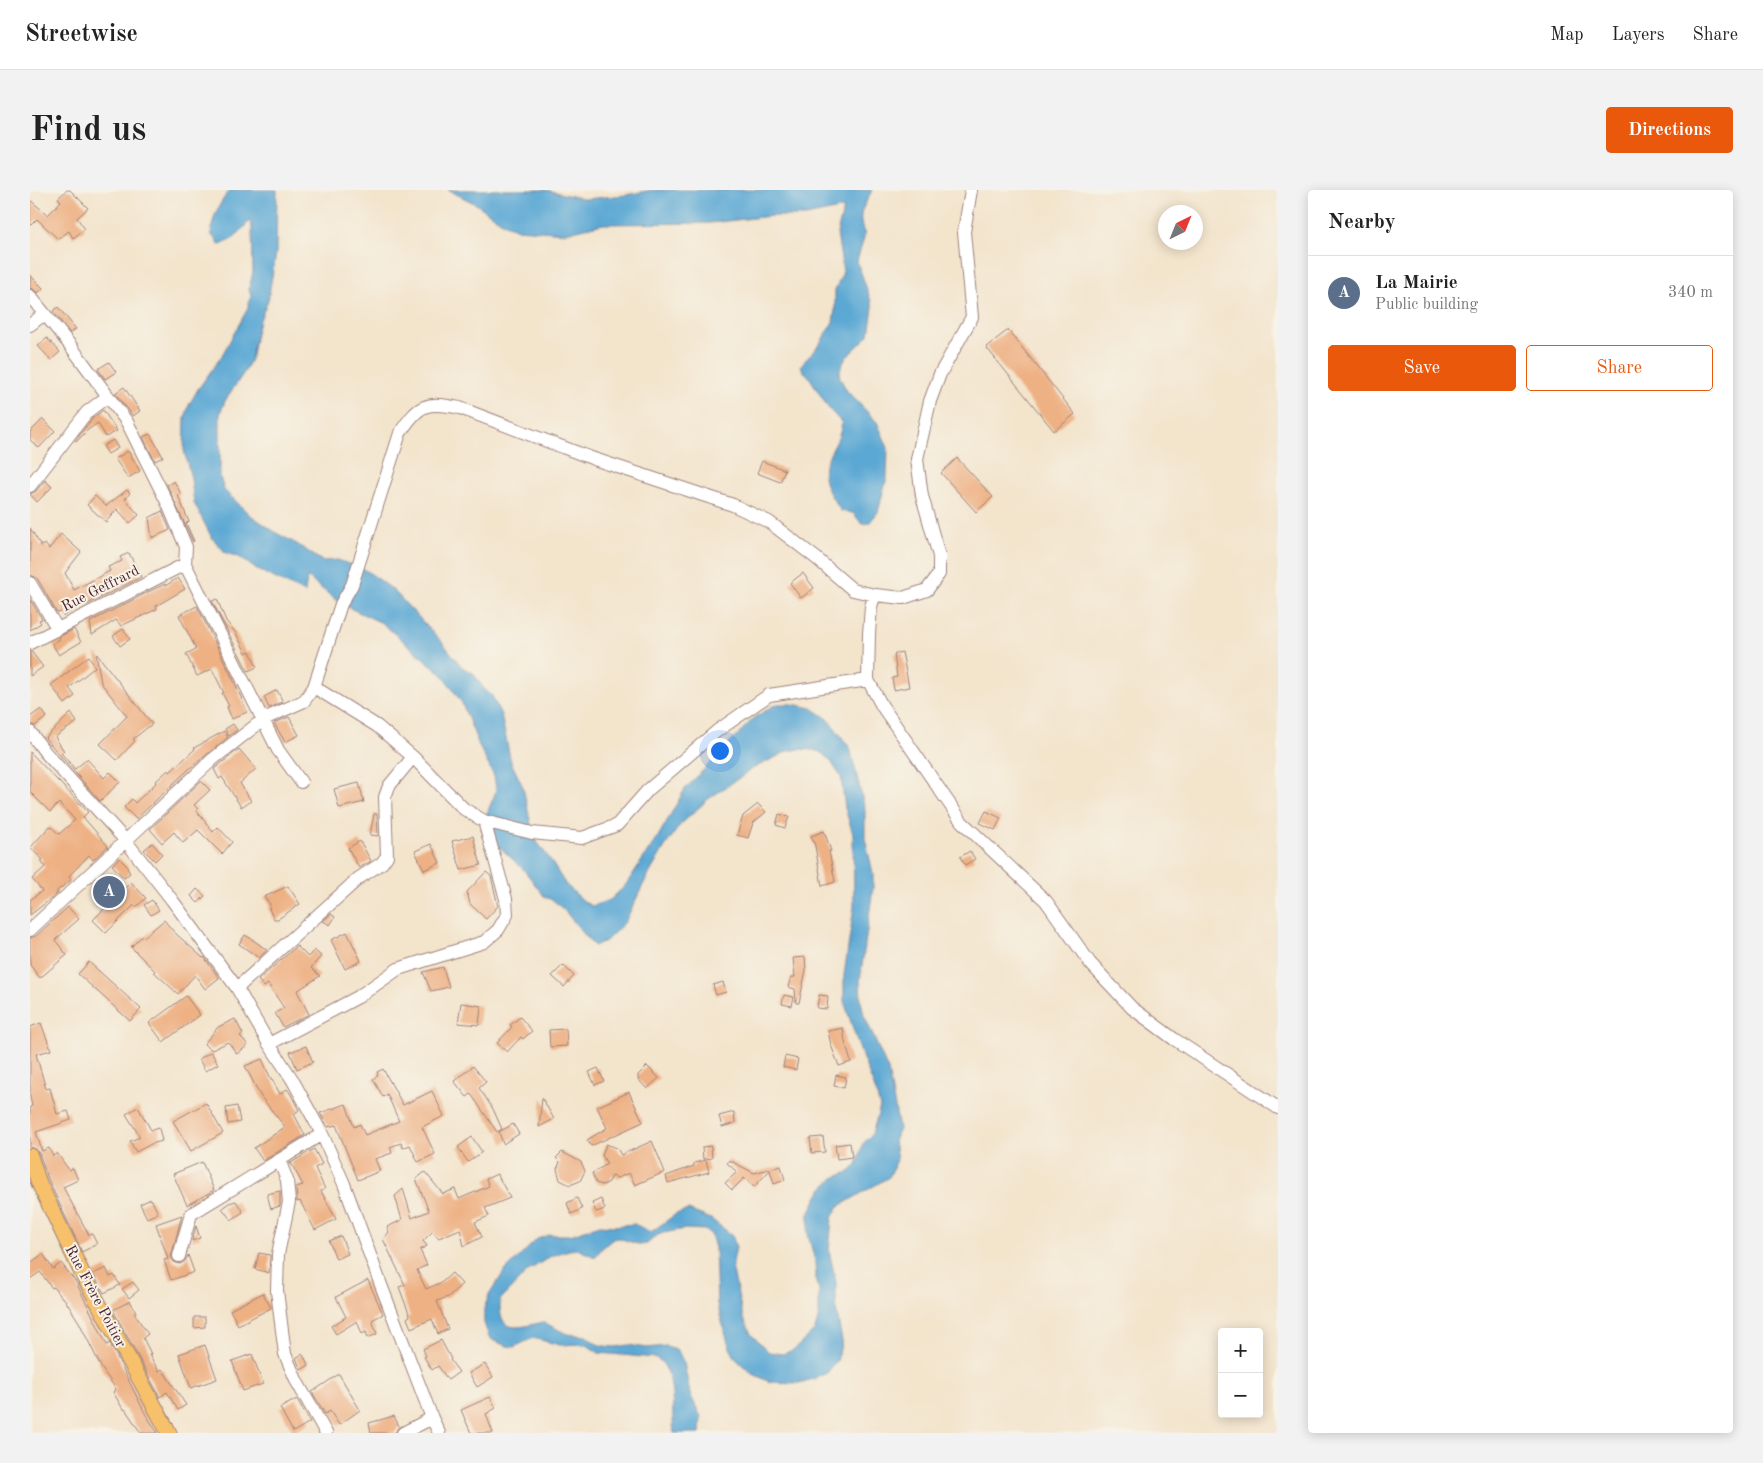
<!DOCTYPE html>
<meta charset="utf-8">
<style>
body{margin:0;font-family:"Old Standard TT",serif;background:#f2f2f2;color:#222}
.controls{position:absolute;right:15px;bottom:15px;display:grid;overflow:hidden;border-radius:5px;box-shadow:0 2px 12px #0003}
.controls button{width:45px;height:45px;display:grid;place-items:center;padding:0;border:0;border-bottom:1px solid #e0e0e0;background:#fff;color:#222;font:25px sans-serif}
.compass{position:absolute;left:1128px;top:15px;width:45px;height:45px;border-radius:50%;background:#fff;box-shadow:0 2px 12px #0003;rotate:43deg}
.you{position:absolute;left:689px;top:560px;width:18px;height:18px;margin:-12px;border:4px solid #fff;border-radius:50%;background:#1a73e8;box-shadow:0 0 0 8px #1a73e833}
.badge{display:grid;place-items:center;width:32px;height:32px;border-radius:50%;background:#ea580c;color:#fff;font-size:16px;font-weight:700}
.pin{position:absolute;translate:-50% -50%;border:2px solid #fff;box-shadow:0 1px 5px #0006}
.list{margin:0;padding:0;list-style:none}
h2{display:flex;justify-content:space-between;align-items:center;height:65px;margin:0;padding:0 20px;font-size:21px}
h2 small{font-size:16px;font-weight:400;color:#767676}
.list li{display:grid;grid-template-columns:32px 1fr auto;gap:15px;align-items:center;box-sizing:border-box;height:75px;padding:0 20px;border-top:1px solid #e0e0e0}
.list b{display:block;font-size:19px;white-space:nowrap}
.list p{margin:0;font-size:16px;white-space:nowrap;color:#767676}
.list em{font-size:16px;font-style:normal;color:#767676}
.actions{display:flex;gap:10px;padding:15px 20px}
.actions a{flex:1;padding:11px 0;border:1px solid #ea580c;border-radius:5px;text-align:center;font-size:18px;color:#ea580c}
.actions .main{background:#ea580c;color:#fff}
.map{position:relative;flex:none;width:1248px;height:1243px;overflow:hidden;border-radius:5px}
header{display:flex;align-items:center;gap:30px;box-sizing:border-box;height:70px;padding:0 25px;background:#fff;border-bottom:1px solid #e0e0e0}
header strong{font-size:24px}
nav{display:flex;gap:28px;margin-inline-start:auto;font-size:18px}
.intro{display:flex;align-items:center;justify-content:space-between;box-sizing:border-box;height:120px;padding:0 30px}
h1{margin:0;font-size:35px}
.button{padding:12px 22px;border-radius:5px;background:#ea580c;color:#fff;font-size:18px;font-weight:700}
main{display:flex;gap:30px;padding:0 30px}
aside{flex:1;background:#fff;border-radius:5px;box-shadow:0 2px 12px #0003}
.map>svg:first-child{display:block}
.water{fill:#5ba8d4;stroke:#526480}
.building{fill:#eeb184}
.lines{fill:none;stroke-linecap:round;stroke-linejoin:round}
.minor-casing{stroke:#9e827c;stroke-width:14}
.major-casing{stroke:#9e827c;stroke-width:17}
.minor{stroke:#fff;stroke-width:12}
.major{stroke:#f7c06b;stroke-width:15}
.labels{text-anchor:middle;stroke-width:4;stroke-linejoin:round;paint-order:stroke}
.street-label{font-size:15px;fill:#4a1f2b;stroke:#f7f3e8}
</style>
<header>
<strong>Streetwise</strong>
<nav><a>Map</a><a>Layers</a><a>Share</a></nav>
</header>
<div class="intro"><h1>Find us</h1><a class="button">Directions</a></div>
<main>
<div class="map">
<svg width="1248" height="1243" viewBox="0 0 1248 1243">
<rect width="100%" height="100%" fill="#f7f3e8"/>
<filter id="ink" filterUnits="userSpaceOnUse"><feTurbulence type="fractalNoise" baseFrequency=".02" numOctaves="2"/><feDisplacementMap in="SourceGraphic" scale="10" xChannelSelector="R" yChannelSelector="G"/><feConvolveMatrix kernelMatrix="1 2 1 2 8 2 1 2 1" color-interpolation-filters="sRGB"/></filter>
<filter id="wash" filterUnits="userSpaceOnUse"><feTurbulence type="fractalNoise" baseFrequency=".0096" numOctaves="4" result="noise"/><feDisplacementMap in="SourceGraphic" scale="20" xChannelSelector="R" yChannelSelector="G"/><feGaussianBlur stdDeviation="1.12" result="paint"/><feColorMatrix in="noise" values="0 0 0 0 0 0 0 0 0 0 0 0 0 0 0 0 0 1.4 0 .05"/><feComposite in="paint" operator="in"/></filter>
<g filter="url(#wash)">
<rect width="100%" height="100%" fill="#f3e4cc"/>
<!-- water -->
<path class="water" d="M200,0h47l-1,63 -8,47 -10,25 -7,34 -6,12 -20,30 -5,13v63l4,13 25,24 29,20 19,10 25,17 16,-1 29,11 25,18 50,53 20,25 11,6 10,15 9,8 9,19 10,47 12,25 11,51 13,17 19,30 20,18 6,3 18,-6 15,-14 34,-51 26,-46 70,-72 22,-13h15l20,4 16,11 22,29 15,62v28l8,35v15l-13,92 1,21 3,14 24,55 11,59 -5,12 3,19 -8,17 -51,30 -6,11 -3,33 7,31v27l6,32 -5,20 -12,14 -26,8 -29,-1 -19,-9 -15,-14 -7,-13 -12,-42 -2,-56 -4,-14 -6,-4 -20,-1 -22,4 -7,3 -9,8 -7,1 -21,-7 -6,1 -10,8 -8,10 -18,-8 -8,1 -18,6 -23,15 -28,29c-2,35 18,28 43,22l24,12 19,2 11,8 6,2 13,1 12,-2 19,3 19,-2 12,5 6,12 6,31 11,23 -1,16h-26c-3,-21 3,-64 -18,-75l-57,-5 -12,-8 -7,-1 -20,1 -27,-7 -19,9 -7,-1 -13,-5 -5,-4 -5,-14v-14l5,-14 15,-23 33,-33 12,-4h21l30,-10 14,1 20,-2 17,8 25,-18 12,-4 23,9 21,16 4,12 -4,20 11,50 8,17 18,18 14,2 12,-5 20,-19 4,-13v-28l-3,-6 -1,-22 -7,-27 1,-21 13,-24 12,-11 17,-7 6,-7 6,-20 9,-10 8,-27 -5,-18 -12,-30 -19,-58v-26l10,-68 -1,-73 -8,-26 -4,-31 -11,-17 -10,-8 -7,-2 -13,-1 -12,2 -36,18 -45,31 -27,25 -16,23 -20,35 -19,39 -19,19 -12,5 -30,-36 -10,-9 -10,-5 -20,-26 -35,-33 -4,-12 2,-12 8,-19 1,-6 -2,-12 -14,-28 -18,-45 -20,-29 -60,-51 -41,-19 -34,-27 -2,16 -49,-24 -17,-12 -13,-4 -14,-15 -18,-35 -3,-25 -7,-28 1,-32 4,-13 9,-16 23,-32 26,-47 4,-14 -2,-7 4,-17 -1,-45 -2,-6c-10,9 -16,22 -31,23l-8,-10c1,-17 9,-32 19,-44z
M418,0h98l39,9 41,-4 26,-5h220c-9,20 -16,23 -7,45l-8,26 16,46 -4,28 -24,24 -6,13 1,6 7,13 30,31 11,26 -1,29 -9,35 -9,11 -7,1 -9,-11 -12,-2c-12,-18 -24,-33 -12,-55 6,-12 11,-19 13,-33l-13,-14 -21,-34 -5,-4 -2,-6 18,-20 14,-23 2,-12v-20l8,-18 -6,-39 7,-25 -38,8h-35l-61,7 -107,1 -39,9 -46,-4 -13,-5 -29,-20z"/>
<g id="blocks">
<!-- building -->
<path class="building" d="M37,0h3l18,18 -11,10 8,11 -12,9 -4,-7 -11,8 -21,-20 -7,7v-26l18,15 13,-14 -3,-3z
M0,85l13,13 -5,5 -5,-4 -3,-1z
M28,117l18,22 -6,4 -17,-22z
M978,140l67,84 -21,17 -68,-84z
M17,148l13,14 -9,8 -13,-14z
M79,172l7,10 -11,7 -7,-10z
M94,197l16,24 -7,5 -18,-23z
M73,220l14,21 -11,6 -8,-14 -9,6 -13,13 -1,-1 18,-23z
M13,229l12,12 -16,17 -9,-8v-8z
M120,244l13,23 -8,4 -12,-24z
M83,250l5,8 -10,6 -5,-8z
M98,261l12,20 -12,7 -13,-19z
M927,268l36,39 -17,15 -35,-39z
M732,271l23,9 -5,12 -23,-9z
M15,290l7,7 -15,15 -7,-8 6,-3z
M144,291l7,13 -3,1 11,27 -3,1 8,18 -1,1 -26,-57z
M97,300l3,3 -5,6 14,16 -9,8 -13,-14 -11,13 -19,-17 8,-9 11,10z
M132,321l8,19 -18,8 -3,-20z
M0,338l11,18 4,-2 4,5 12,-15 20,18 -16,21 9,17 36,-19 -2,-4 14,-6 -2,-4 9,-4 12,24 -55,28v-2l-23,13 -2,-4 -4,1 -20,-35 -7,-3z
M773,383l11,15 -13,10 -11,-15z
M148,388l7,11 -29,17 1,3 -36,17 -5,-6 -24,15 -2,-13 58,-30 17,-8v2z
M0,409l12,20 -3,1 2,3 -11,7z
M187,409l9,22 10,12 10,20 4,-2 7,16 -9,4 -36,-70z
M167,416l38,77 12,29 -15,7 -5,-12 2,-1 -7,-13h2l-12,-24 -15,7 -11,-22 10,-5 -17,-34z
M44,439l7,13 -22,13 -7,-11 8,-5 -1,-2z
M93,439l7,10 -10,7 -7,-10z
M0,461h1l12,16 -13,9z
M872,462l7,35 -15,3 -2,-12 5,-1 -3,-23z
M66,463l56,71 -19,15 2,2 -18,19 -17,-16 27,-28 -26,-33z
M59,466l6,11 -26,21 6,8 -10,8 -14,-19z
M247,500l6,12 -14,6 -5,-11z
M11,519l6,8 -12,9 -5,-2v-7z
M41,523l6,9 -22,15 9,14 -3,2 14,16 12,-10 17,19 6,-6 10,10 -20,19 -55,-63z
M259,527l10,18 -14,7 -11,-19z
M203,534l4,6 -8,6 -4,-7z
M194,541l4,6 -40,33 -52,49 -12,-12 8,-8 3,4 21,-20 -1,-1 13,-12 2,2 25,-23 -1,-1z
M209,559l17,20 -16,14 11,18 -10,6 -19,-30 -3,2 -5,-10z
M0,562l58,60 -5,5 25,29 -15,14 -4,-5 -20,21 2,4 -14,11v3l-5,4 -22,17v-15l12,-9 -10,-12 13,-12 -4,-6 2,-1 -13,-12 20,-22 9,8 16,-14 -16,-17 -9,9 -20,-20z
M171,591l9,9 -16,15 4,4 -2,1 17,22 5,-5 14,15 -10,12 -24,-24 -15,13 -9,-11 -12,11 -12,-14z
M329,593l5,19 -25,6 -5,-19z
M728,614l8,8 -13,11 -5,15 -11,-3 6,-19z
M956,621l15,7 -6,12 -15,-7z
M344,624h3l1,22 -8,-1z
M749,624l10,3 -4,11 -9,-3z
M794,641l7,20h-2l6,31 -13,4 -7,-40 -4,-10z
M443,646l8,29 -20,5 -9,-29z
M330,651l11,20 -12,7 -11,-20z
M122,653l10,11 -7,7 -11,-11z
M401,654l9,19 -16,7 -9,-19z
M940,661l5,8 -10,6 -5,-8z
M89,668l9,9 -1,1 3,5 -6,5 -12,-13z
M456,682l5,4 7,30 -12,13 -16,-15 -3,-12z
M101,692l15,16 -10,9 -2,-2 -28,28 -13,-13z
M258,696l12,18 -22,15h-4l-5,-10 1,-5 -6,-7z
M167,699l8,7 -7,7 -7,-7z
M122,710l7,10 -8,5 -7,-10z
M38,717l11,12 -24,21 12,15 -27,23 -10,-13v-27l6,-2z
M301,724l4,3 -5,8 -7,-4z
M134,730l10,12 29,26 1,-1 15,21 -14,11 -10,-14 -17,19 -24,-22 1,-1 -24,-24 11,-11 2,1z
M317,742l14,29 -16,8 -14,-29z
M215,745l8,5 14,10 -8,8 -20,-14z
M267,756l11,11 6,-7 7,6 -10,12 9,8 -23,15 12,23 -26,13 -8,-14 9,-5 -16,-24 -4,3 -6,-7z
M775,767l1,13 -7,33h-3l-1,-14 -7,-2 3,-10h4l-2,-19z
M59,772l52,47 -11,12 -52,-47z
M533,775l11,11 -10,11 -12,-11z
M413,777l6,20 -18,4 -8,-19z
M693,792l3,10 -10,3 -3,-10z
M754,805l10,2 -2,9 -10,-2z
M789,805l9,1 -1,13 -10,-1z
M156,806l14,19 -37,27 -14,-19z
M431,813l20,3 -2,19 -21,-2z
M490,827l12,14 -9,8 -2,-2 -14,15 -10,-9 15,-16 -2,-2z
M205,829l8,15 -3,2 8,9 -11,9 -9,-12 -16,8 -8,-6 14,-17z
M11,833l10,27 -15,4 10,35 4,-1 7,26 11,-3 3,9 -35,12 6,19 7,-3 4,8 4,-3 12,17 4,-2 5,12 -15,7 26,48 3,-1 5,10 -15,8 -34,-73 -9,-26 -3,-4 -6,-2v-40l2,-1 -2,-9v-70z
M813,838l2,14 6,20 -12,4 -8,-21 -3,-14z
M536,839l1,17 -17,1 -1,-17z
M276,856l7,16 -16,7 -7,-17z
M181,862l7,12 -13,7 -6,-12z
M755,866l13,3 -2,11 -13,-3z
M232,869l9,20h1l8,15 7,-5 3,4 9,17 -5,4 11,21 -42,26 -9,-13 31,-21 -24,-30 -16,-31z
M443,876l13,16 -7,6 14,21 9,20 -5,3 -26,-38 -4,3 -13,-16z
M617,876l12,12 -12,11 -9,-10v-4z
M568,878l6,13 -9,4 -6,-13z
M353,879l20,36 29,-14 12,25 -22,11 13,27 -17,8 -8,-17 -7,3 -2,-5 -11,4 2,6 -17,6 5,12 -22,9 -22,-55 -8,2 -8,-14 26,-9 8,23 6,-3 5,11 34,-14 -12,-27 -4,3 -10,-18 5,-4 -1,-3z
M806,885l10,2 -2,11 -10,-2z
M599,902l14,30 -52,24 -4,-6 20,-12 -10,-21z
M512,908l12,21 -15,8z
M176,913l17,30 -32,18 -18,-30z
M207,916l3,16 -12,2 -2,-16z
M108,917l13,23 8,-2 3,13 -11,3 -15,8 -6,-11 10,-4 -14,-23z
M704,922l1,11 -13,4 -3,-11z
M483,934l6,10 -16,10 -4,-12z
M442,947l10,15 -14,10 -10,-15z
M793,947l2,15 -13,1 -2,-15z
M622,951l13,31 -30,13 -6,-12 -11,5 -6,-2 -3,6 -6,3 -7,-2 -4,-10 15,-9 -5,-9 4,-11 11,4 4,7z
M820,953l2,14 -15,2 -2,-14z
M681,956l1,12 -9,1 -1,-12z
M284,959l8,15 -7,4 10,21 -4,2 15,28 -21,11 -15,-29 -3,1 -1,-15 7,-2 -12,-22 -2,1z
M532,962l19,10 4,9 -5,10 -10,4 -10,-5 -3,-11 3,-7 -4,-4z
M676,970l3,12 -41,11 -2,-7 28,-10v-3z
M699,970l25,13 27,-7 4,14 -11,4 -4,-14 -16,17 -10,-9 -12,12 -7,-7 12,-11 -10,-9z
M172,972l12,28 -27,15 -14,-31z
M395,982l18,22 12,-5 4,10 30,-13 -3,-7 11,-5 13,24 -25,10 4,8 -14,6 7,15 -18,9 -4,-17 -21,9 -7,-6 -9,9 4,5 -7,4 7,15 -10,5 9,19 16,-7 10,-9 10,11 -14,13 -11,4 11,28 -10,5 -6,-15 -21,9 -4,-10 3,-2 -11,-29 6,-2 -22,-46 6,-7 -2,-5 15,-7 -7,-24 8,-7 9,29 17,-7 -13,-32z
M250,1001v15l-9,3 -4,-15z
M547,1008l5,11 -11,5 -4,-11z
M121,1009l7,14 -11,5 -7,-14z
M571,1009l4,10 -9,3 -4,-9z
M206,1011l7,11 -12,8 -9,-12 7,-5z
M152,1025l-11,42 3,5 6,2 5,-3 3,-6 6,17 -23,8 -7,-20 4,-1 -12,-35z
M166,1036l4,12 -8,3z
M311,1046l7,18 -12,5 -7,-18z
M229,1063l11,2 -1,18 -14,-4z
M13,1064l10,15 8,-6 15,19 31,63 3,-2 36,72 12,18h-17l-16,-24h-2l-10,-17 3,-3 -14,-20 -23,-47 -16,-25 -1,1 -8,-11 -2,1 -12,-16 -10,7v-16z
M76,1078l4,9 4,-2 6,10 -16,8 -11,-19z
M338,1090l15,34 -11,6 5,14 -9,4 -2,-6 -4,2 -5,-13 -21,13 -5,-8 15,-9 -10,-20z
M103,1092l6,8 -10,8 -7,-9z
M233,1103l8,15 -33,17 -8,-15z
M100,1111l6,11 -2,1 14,21 -5,4 8,16 -2,1 10,16 3,-2 24,36 -8,5 -11,-18 -7,5 -47,-87z
M164,1127h11v10l-11,1z
M411,1150l10,19 -1,1 9,12 -11,8 -10,-14 -6,4 -8,-13 2,-1 -3,-7z
M175,1155l12,34 -26,9 -12,-34z
M222,1164l11,30 -20,7 -11,-30z
M272,1164l7,11 -8,5 -5,-12z
M455,1174l8,13 -16,10 -8,-14z
M309,1184l21,36 -21,15 -9,-14 -5,3 -13,-22z
M460,1207l6,11 -10,6 7,19h-22l-10,-23z
M267,1209l13,23 -17,10 -13,-24z
M364,1226l5,10 -4,7h-24l-2,-10z"/>
</g>
</g>
<g filter="url(#ink)">
<use href="#blocks" fill-opacity="0" stroke="#9e827c" stroke-width="1"/>
<g class="lines">
<defs>
<path id="minor" d="M0,106l40,49 57,77 41,82 18,43 -1,17 93,186 23,32
M0,135l14,-11
M0,296l57,-74 21,-16
M0,393l27,45
M845,405l-4,11 -2,28 -1,46 14,26 80,116 84,79 44,62 42,45 42,31 104,69
M0,453l155,-79
M284,497l63,39 36,31 51,52 20,12 48,12 50,5 35,-13 31,-35 69,-59 52,-36 99,-15
M0,542l15,20 80,88 47,60 65,88 32,56 23,35 30,55 22,50 37,101 51,133 7,15
M0,740l183,-171 51,-40 40,-18 10,-14 27,-83 11,-19 48,-152c19,-29 26,-32 60,-25l134,51 139,46 36,17 47,36 37,32 22,5 28,3 24,-8 12,-16v-18l-17,-60 -5,-37 13,-58 10,-27 32,-57 -8,-85 7,-42
M207,798l122,-110 23,-15 5,-7 -2,-59 4,-11 24,-29
M239,854l89,-47 40,-28 86,-27 14,-12 9,-15 -1,-16 -22,-78
M249,970l8,20 2,22 -11,52 -1,37 8,63 12,28 29,51
M149,1066l12,-42 131,-80
M373,1243l29,-15"/>
<path id="major" d="M0,966l9,27 43,90 87,160"/>
</defs>
<!-- minor casing -->
<use href="#minor" class="minor-casing"/>
<!-- major casing -->
<use href="#major" class="major-casing"/>
<!-- minor -->
<use href="#minor" class="minor"/>
<!-- major -->
<use href="#major" class="major"/>
</g>
</g>
<g class="labels">
<!-- street labels -->
<g class="street-label">
<text transform="translate(70 398) rotate(-27)" y="5">Rue Geffrard</text>
<text transform="translate(66 1106) rotate(62)" y="5">Rue Frère Poitier</text>
</g>
</g>
</svg>
<div class="controls">
<button>+</button>
<button>−</button>
</div>
<svg class="compass" viewBox="-18 -18 36 36"><path d="M0-13l5 13h-10z" fill="#e53935"/><path d="M0 13l5-13h-10z" fill="#767676"/></svg>
<div class="you"></div>
<div class="pin badge" style="left:79px;top:702px;background:#5c6f8a">A</div>
</div>
<aside>
<h2>Nearby<small></small></h2>
<ul class="list">
<li><span class="badge" style="background:#5c6f8a">A</span><div><b>La Mairie</b><p>Public building</p></div><em>340 m</em></li>
</ul>
<div class="actions"><a class="main">Save</a><a>Share</a></div>
</aside>
</main>
